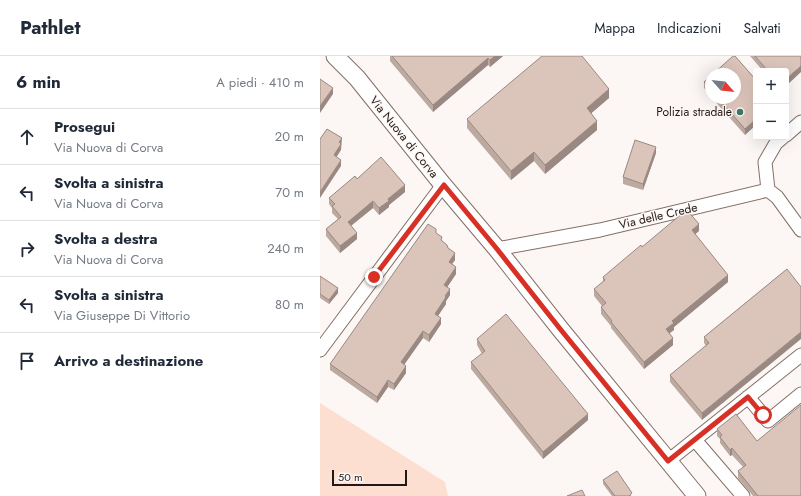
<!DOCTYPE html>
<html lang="it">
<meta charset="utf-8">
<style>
body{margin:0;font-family:Jost,sans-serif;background:#f2f2f3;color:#1f2937}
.controls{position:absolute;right:12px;top:12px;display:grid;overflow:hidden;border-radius:4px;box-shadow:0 4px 16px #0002}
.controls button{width:36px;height:36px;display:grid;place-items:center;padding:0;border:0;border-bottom:1px solid #e0e1e3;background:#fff;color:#1f2937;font:20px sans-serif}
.compass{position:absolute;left:385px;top:12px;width:36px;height:36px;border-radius:50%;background:#fff;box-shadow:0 4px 16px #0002;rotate:117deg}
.scale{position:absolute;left:12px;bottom:10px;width:75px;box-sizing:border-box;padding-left:4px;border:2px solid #221916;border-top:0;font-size:11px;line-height:14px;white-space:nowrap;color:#221916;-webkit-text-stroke:3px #fcf7f5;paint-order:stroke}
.stop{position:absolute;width:12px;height:12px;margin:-9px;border:3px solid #d93025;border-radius:50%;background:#fff}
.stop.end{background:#d93025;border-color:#fff;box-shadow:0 1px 4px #0008}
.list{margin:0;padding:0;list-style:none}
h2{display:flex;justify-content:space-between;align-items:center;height:52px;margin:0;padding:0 16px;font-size:17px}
h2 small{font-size:13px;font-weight:400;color:#747a83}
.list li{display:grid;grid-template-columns:26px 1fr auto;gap:12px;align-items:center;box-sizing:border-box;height:56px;padding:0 16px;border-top:1px solid #e0e1e3}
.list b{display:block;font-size:15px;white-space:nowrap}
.list p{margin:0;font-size:13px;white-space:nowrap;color:#747a83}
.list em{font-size:13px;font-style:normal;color:#747a83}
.icon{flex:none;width:22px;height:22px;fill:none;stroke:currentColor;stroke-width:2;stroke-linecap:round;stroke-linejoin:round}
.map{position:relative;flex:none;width:481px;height:440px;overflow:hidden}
header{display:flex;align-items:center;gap:24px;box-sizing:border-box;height:56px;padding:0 20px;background:#fff;border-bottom:1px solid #e0e1e3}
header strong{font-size:19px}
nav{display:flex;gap:22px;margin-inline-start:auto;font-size:14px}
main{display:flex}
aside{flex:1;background:#fff}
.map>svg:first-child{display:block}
.green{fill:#fddfd1}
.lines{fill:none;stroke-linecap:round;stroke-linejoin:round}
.minor-casing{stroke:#836f65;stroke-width:15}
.major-casing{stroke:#836f65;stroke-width:19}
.minor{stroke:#fff;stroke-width:13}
.major{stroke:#fff;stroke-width:17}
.wall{fill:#bca9a0}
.shaded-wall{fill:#998982}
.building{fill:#dbc4ba;stroke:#998982}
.route{stroke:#d93025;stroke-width:5}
.poi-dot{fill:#3b7762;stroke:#fcf7f5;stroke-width:1.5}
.labels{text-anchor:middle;stroke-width:3;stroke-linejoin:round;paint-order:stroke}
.poi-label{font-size:12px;fill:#221916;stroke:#fcf7f5;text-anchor:end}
.street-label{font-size:12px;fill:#221916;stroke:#fcf7f5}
</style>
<header>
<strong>Pathlet</strong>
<nav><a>Mappa</a><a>Indicazioni</a><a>Salvati</a></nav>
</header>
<main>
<aside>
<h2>6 min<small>A piedi · 410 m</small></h2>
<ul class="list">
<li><svg class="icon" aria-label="ahead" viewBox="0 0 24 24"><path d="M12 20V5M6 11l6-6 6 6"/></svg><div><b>Prosegui</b><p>Via Nuova di Corva</p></div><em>20 m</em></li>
<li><svg class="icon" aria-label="left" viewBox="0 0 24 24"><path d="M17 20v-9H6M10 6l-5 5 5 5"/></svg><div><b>Svolta a sinistra</b><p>Via Nuova di Corva</p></div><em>70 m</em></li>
<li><svg class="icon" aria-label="right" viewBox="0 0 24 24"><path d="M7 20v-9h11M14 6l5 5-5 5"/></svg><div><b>Svolta a destra</b><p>Via Nuova di Corva</p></div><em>240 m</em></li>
<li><svg class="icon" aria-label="left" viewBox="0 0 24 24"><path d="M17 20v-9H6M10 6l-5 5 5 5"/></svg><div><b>Svolta a sinistra</b><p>Via Giuseppe Di Vittorio</p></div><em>80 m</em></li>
<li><svg class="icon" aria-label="arrive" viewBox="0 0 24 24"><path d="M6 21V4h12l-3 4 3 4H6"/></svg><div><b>Arrivo a destinazione</b></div></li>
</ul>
</aside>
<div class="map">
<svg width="481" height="440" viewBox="0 0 481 440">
<rect width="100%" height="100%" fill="#fcf7f5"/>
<!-- green -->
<path class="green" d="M0,347l125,79 3,14h-128z"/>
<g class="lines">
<defs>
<path id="minor" d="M466,79l15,-13
M448,134l-3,-28 11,-19 7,-6
M448,134l9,7 24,33
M177,193l103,-19 168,-40
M0,294l123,-165
M428,341l20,24 33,-27
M375,384l48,56
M348,405l133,-106"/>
<path id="major" d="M15,0l22,22 86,107 54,64 64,81 136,166"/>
</defs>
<!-- minor casing -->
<use href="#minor" class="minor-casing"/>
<!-- major casing -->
<use href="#major" class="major-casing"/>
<!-- minor -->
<use href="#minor" class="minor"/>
<!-- major -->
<use href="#major" class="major"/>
</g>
<!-- wall -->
<path class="wall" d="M70,0h113l-13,11 -2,-2 -55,47 -43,-51z
M430,0h51l-15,15h-23z
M391,19v21l-7,-8v-6z
M436,24l-11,55 -33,-37h23z
M289,42l-18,15 6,17 -52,44 -11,-13 -23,19 -44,-52v-9z
M336,97l-13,37 -20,-6v-7z
M85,136l-16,13v2l-10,8 -6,-7 -22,18 6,13 -17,14 -14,-17v-7l12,-10 -6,-6v-5l-3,-4v-6z
M379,175l-4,3 33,48 -54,45v3l-5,3 4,12 -29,24 -33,-41v-2l-10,-12v-7l1,-1 -8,-10v-7l9,-7v-5z
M116,177l12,15 7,12 -3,4 4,10 -9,13 3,8 -4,6v3l-8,12 3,8 -12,18 -6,-4 -19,27 2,8 -12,17 -6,-3 -11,16 -47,-33v-6z
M467,213l-85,151 -32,-38v-7l36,-29 -2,-3v-6z
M0,220l18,17 -9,11 -9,-6z
M157,283l111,81 -45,39 -72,-90v-7l11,-8 -5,-9z
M397,373l84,67h-48l-15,-18v-7l5,-4 -11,-12 -2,1 -10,-13v-4l-3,-3z
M283,424l29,16h-20l-9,-12z"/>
<!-- shaded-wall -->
<path class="shaded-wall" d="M175,0h8l-13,11v-7z
M168,2v7l-55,47v-7z
M481,10v6l-15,14v-7z
M13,32v6l-13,19v-7z
M289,33v9l-22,19v-9z
M436,63v6l-11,10v-6z
M277,65v9l-52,44v-9z
M22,82l-1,12 -7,11v-6l5,-13z
M336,91v6l-13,37v-6z
M214,96v9l-23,19v-9z
M21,104v6l-21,32v-6z
M85,129v7l-16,13v2l-10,8v-7l9,-9z
M53,145v7l-25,20v-6z
M379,168v7l-7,6v-7z
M37,177v6l-17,14v-7z
M135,197v7l-6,8v-6z
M136,211v7l-12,18v-7z
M408,219v7l-54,45v3l-8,6v-7l6,-8z
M18,232v5l-9,11v-4z
M130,233v6l-4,6v3l-11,16v-6z
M121,262v6l-12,18v-7z
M103,275v7l-22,31v-7z
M481,276v7l-99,81v-7z
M353,282v7l-29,24v-7z
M86,310v7l-12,17v-6z
M68,324v7l-11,16v-6z
M268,358v6l-45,39v-7z
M412,392v7l-2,1v-6z"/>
<!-- building -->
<path class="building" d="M72,0h103l-5,4 -2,-2 -55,47z
M222,0h40l27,33 -22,19 10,13 -52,44 -11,-13 -23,19 -44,-52z
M413,0h2l21,24v39l-11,10 -27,-31h17v-24h-22z
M435,0h46v10l-15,13v-8h-18z
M391,19v15l-7,-8z
M0,23l13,9 -13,18z
M7,73l15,9 -3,4 2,2 -7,11 7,5 -21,32v-53z
M315,84l21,7 -13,37 -20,-7z
M61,101l24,28 -17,14 1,2 -10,7 -6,-7 -25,21 9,11 -17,13 -14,-17 15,-12 -9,-11 3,-2 -6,-6 26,-22 2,3z
M367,154l12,14 -7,6 36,45 -56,46 2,2 -8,6 7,9 -29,24 -33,-40 1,-1 -11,-14 5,-4 -12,-14 11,-9 -2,-3 38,-32 1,2 43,-36z
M108,168l8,5v4l6,4 -1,3 6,5 1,3 7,5 -6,9 7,5 -12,18 6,4 -5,7 1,1 -11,17 6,4 -12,17 -6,-4 -22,31 5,4 -12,18 -6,-4 -11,17 -47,-33z
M467,213l14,18v45l-99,81 -32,-38 39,-32 -5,-6z
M0,220l18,12 -9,12 -9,-6z
M186,258l82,100 -45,38 -72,-90 14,-11 -8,-12z
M481,349v91h-43l-20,-25 8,-6 -14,-17 -2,2 -10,-13 2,-2 -5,-6 19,-15 21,27z
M297,415l15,22 -3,3h-14l-12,-16z
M262,434l3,6h-18z"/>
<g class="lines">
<!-- route -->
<path class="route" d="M54,221l70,-92 53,64 64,81 107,131 80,-64 15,18"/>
</g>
<!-- markers -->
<circle class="poi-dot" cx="420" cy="56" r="4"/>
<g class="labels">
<!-- poi labels -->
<g class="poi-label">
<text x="412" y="60">Polizia stradale</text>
</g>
<!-- street labels -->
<g class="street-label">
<text transform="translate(84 81) rotate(51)" y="4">Via Nuova di Corva</text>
<text transform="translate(338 160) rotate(-13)" y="4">Via delle Crede</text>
</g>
</g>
</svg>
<div class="controls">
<button>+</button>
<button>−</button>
</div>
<svg class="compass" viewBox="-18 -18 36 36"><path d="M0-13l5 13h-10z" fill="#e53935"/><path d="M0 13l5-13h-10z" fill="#747a83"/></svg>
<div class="scale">50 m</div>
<div class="stop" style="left:443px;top:359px"></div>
<div class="stop end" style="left:54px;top:221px"></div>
</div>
</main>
